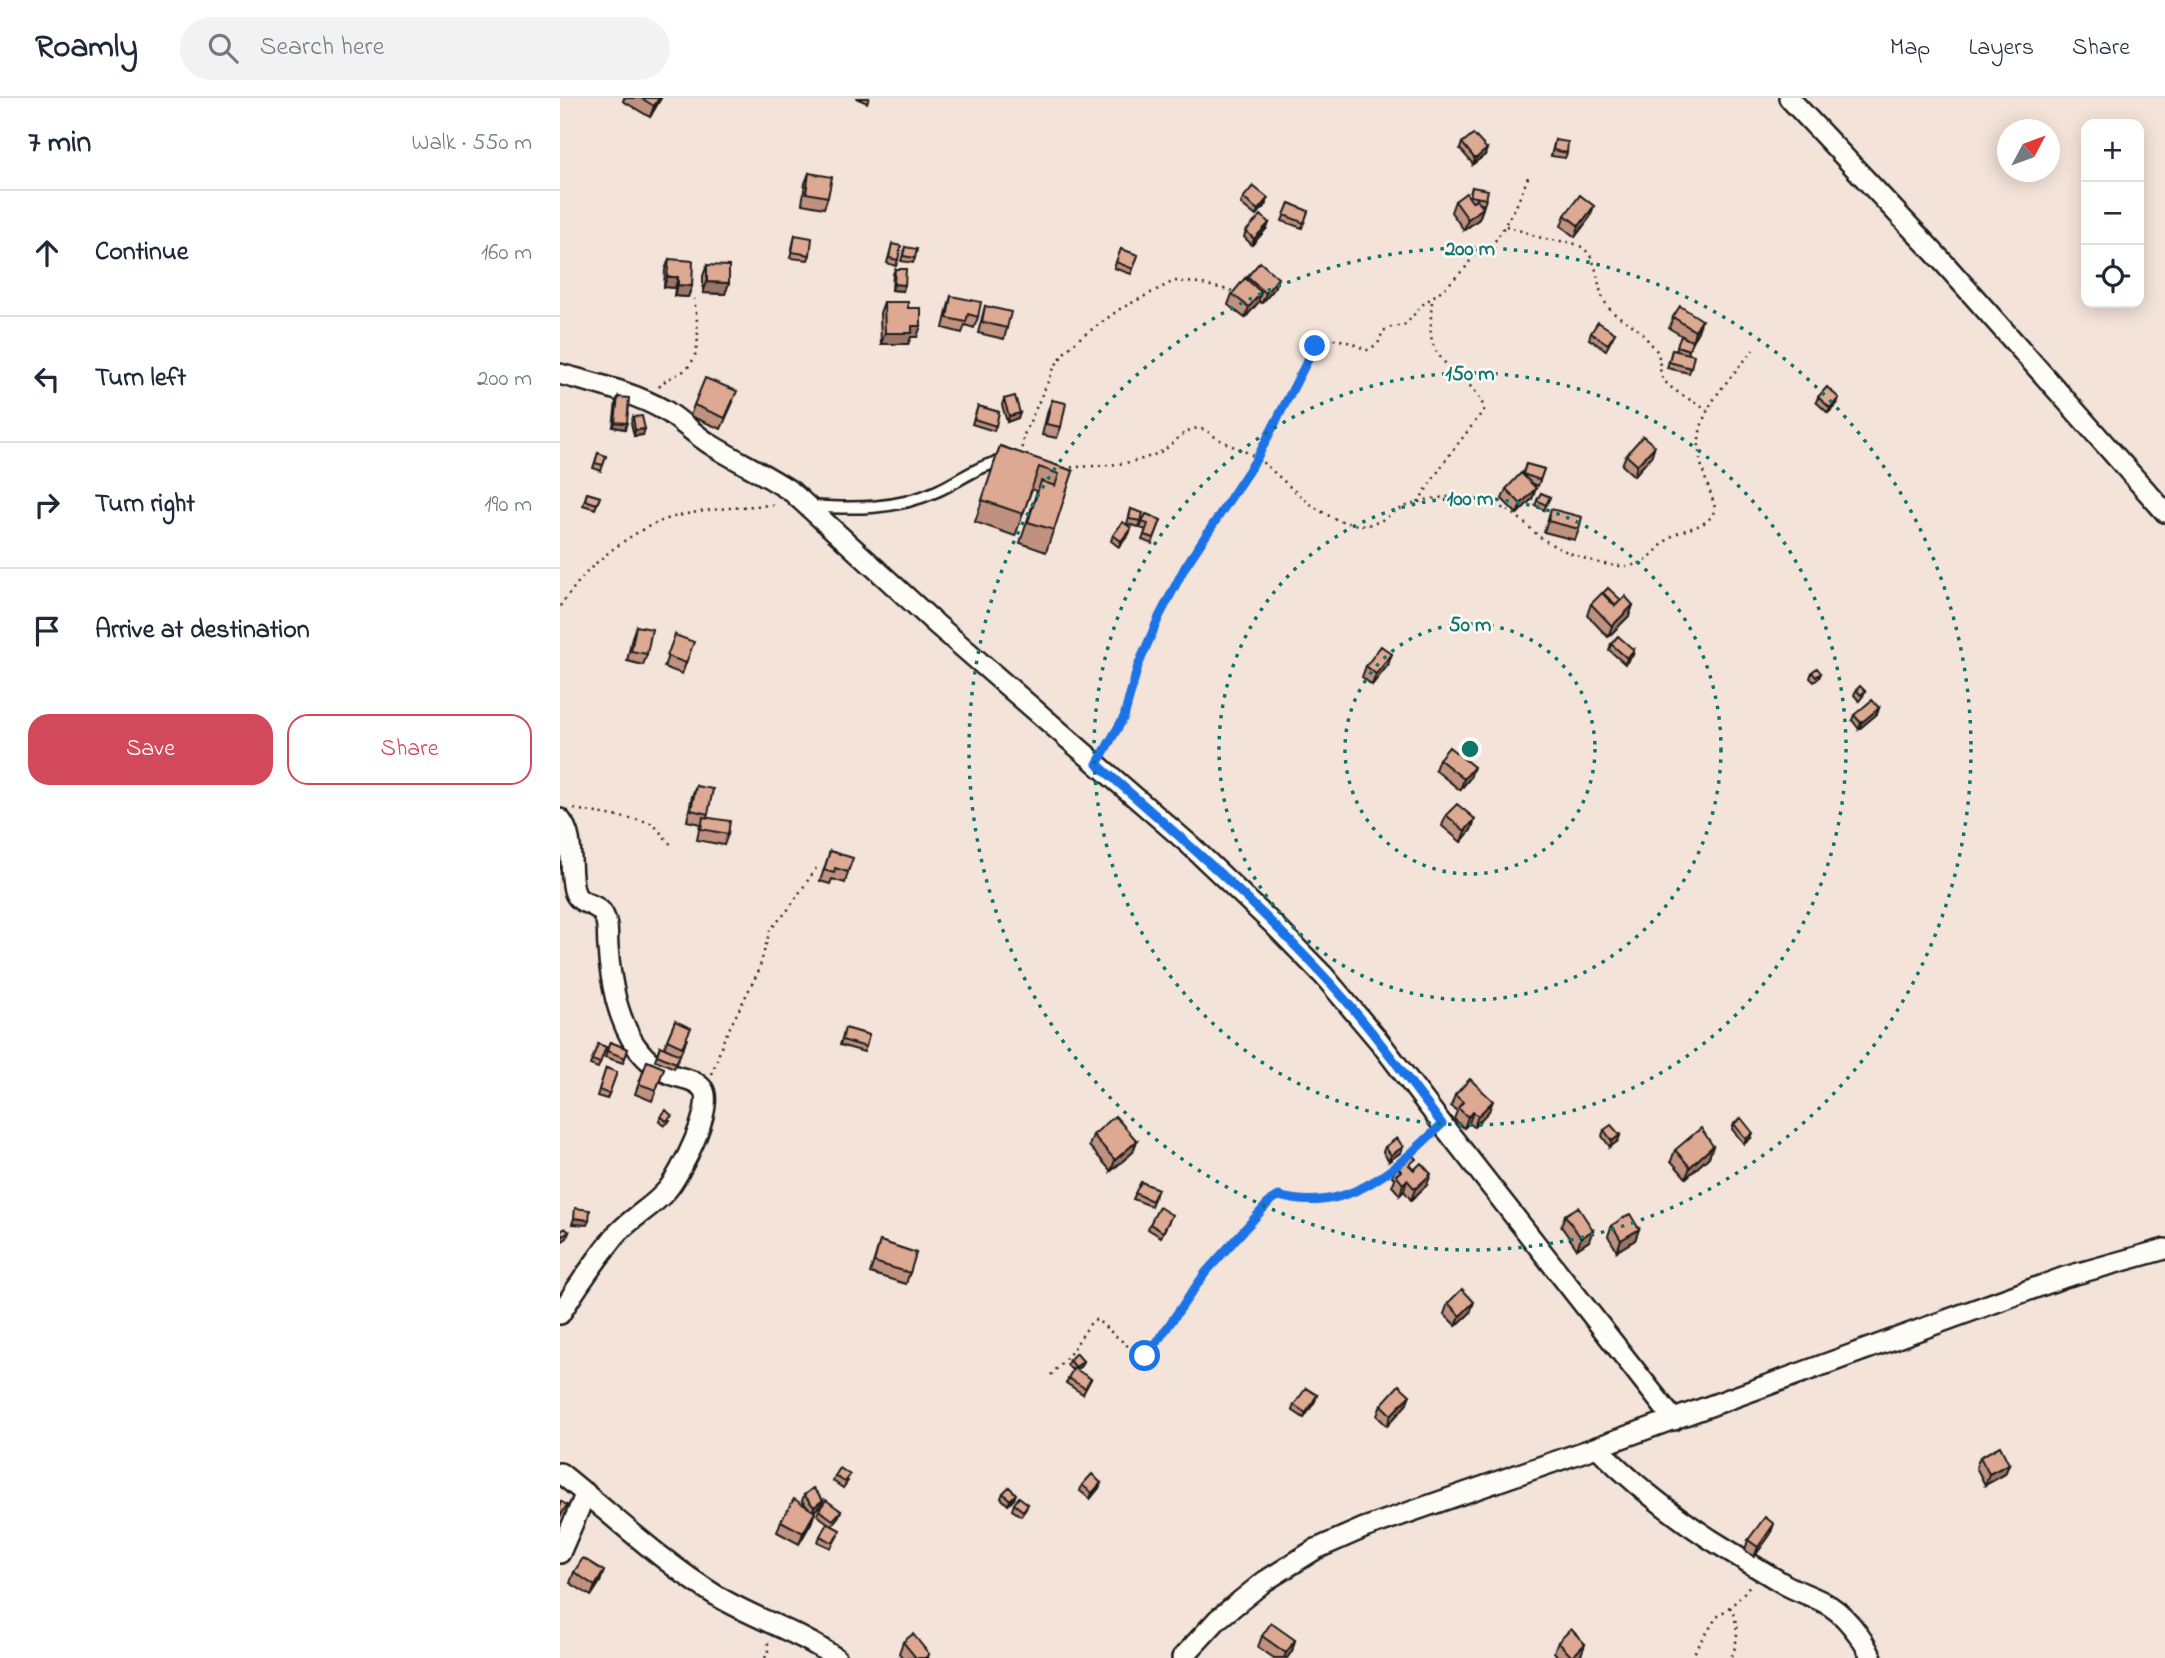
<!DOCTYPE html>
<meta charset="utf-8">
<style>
body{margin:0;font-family:"Indie Flower",sans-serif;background:#f2f2f3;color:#1f2937}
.controls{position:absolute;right:21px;top:21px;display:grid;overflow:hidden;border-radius:14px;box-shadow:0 4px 18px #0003}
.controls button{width:63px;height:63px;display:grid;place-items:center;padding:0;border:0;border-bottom:2px solid #e0e1e3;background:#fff;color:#1f2937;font:35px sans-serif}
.compass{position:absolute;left:1437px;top:21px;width:63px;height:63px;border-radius:50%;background:#fff;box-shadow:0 4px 18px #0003;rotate:49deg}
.stop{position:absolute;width:21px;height:21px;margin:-16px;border:5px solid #1a73e8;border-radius:50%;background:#fff}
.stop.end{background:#1a73e8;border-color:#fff;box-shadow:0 2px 7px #0008}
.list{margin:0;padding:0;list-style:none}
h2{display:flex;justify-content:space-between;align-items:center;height:91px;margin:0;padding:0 28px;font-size:30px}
h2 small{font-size:23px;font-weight:400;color:#747a83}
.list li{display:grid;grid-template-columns:46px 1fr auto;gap:21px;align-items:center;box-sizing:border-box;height:126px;padding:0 28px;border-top:2px solid #e0e1e3}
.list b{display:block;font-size:26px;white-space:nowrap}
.list em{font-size:23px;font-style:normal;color:#747a83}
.actions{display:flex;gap:14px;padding:21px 28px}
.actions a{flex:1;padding:16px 0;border:2px solid #d1495b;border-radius:21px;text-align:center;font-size:24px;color:#d1495b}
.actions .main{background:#d1495b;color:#fff}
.icon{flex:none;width:38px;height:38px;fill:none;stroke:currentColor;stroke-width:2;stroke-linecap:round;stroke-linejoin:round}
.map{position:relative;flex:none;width:1605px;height:1560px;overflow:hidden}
header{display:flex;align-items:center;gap:42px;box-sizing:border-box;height:98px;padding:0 35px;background:#fff;border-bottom:2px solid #e0e1e3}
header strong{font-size:33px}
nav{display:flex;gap:38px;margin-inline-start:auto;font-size:24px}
.search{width:490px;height:63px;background:#f2f2f3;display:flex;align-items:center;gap:18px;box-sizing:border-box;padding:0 24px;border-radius:38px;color:#747a83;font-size:26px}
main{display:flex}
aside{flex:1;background:#fff}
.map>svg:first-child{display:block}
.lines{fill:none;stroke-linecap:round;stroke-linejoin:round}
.lane-casing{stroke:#1c1c1c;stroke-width:15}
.street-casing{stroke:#1c1c1c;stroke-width:24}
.path{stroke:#1c1c1c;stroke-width:2.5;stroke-dasharray:2 5;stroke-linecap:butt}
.lane{stroke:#fdfcf7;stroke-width:10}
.street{stroke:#fdfcf7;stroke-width:19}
.wall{fill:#bf917e;stroke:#1c1c1c;stroke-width:2}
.shaded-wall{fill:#9b7667;stroke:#1c1c1c;stroke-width:2}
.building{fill:#dea993;stroke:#1c1c1c;stroke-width:2}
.route{stroke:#1a73e8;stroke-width:9}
.ring{fill:none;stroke:#0f766e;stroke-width:3.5;stroke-dasharray:3.5 7}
.centre{fill:#0f766e;stroke:#fdfcf7;stroke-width:3.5}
.ring-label{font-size:21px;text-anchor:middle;font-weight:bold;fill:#0f766e;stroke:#fdfcf7;stroke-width:5;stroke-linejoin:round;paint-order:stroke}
</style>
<header>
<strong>Roamly</strong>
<div class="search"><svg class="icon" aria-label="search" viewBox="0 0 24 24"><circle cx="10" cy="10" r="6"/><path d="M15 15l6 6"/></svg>Search here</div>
<nav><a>Map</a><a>Layers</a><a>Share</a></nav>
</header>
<main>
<aside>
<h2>7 min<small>Walk · 550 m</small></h2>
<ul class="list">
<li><svg class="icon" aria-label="ahead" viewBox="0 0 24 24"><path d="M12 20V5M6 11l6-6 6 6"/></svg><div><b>Continue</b></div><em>160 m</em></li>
<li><svg class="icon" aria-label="left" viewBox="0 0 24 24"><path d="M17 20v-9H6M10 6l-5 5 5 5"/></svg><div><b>Turn left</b></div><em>200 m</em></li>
<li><svg class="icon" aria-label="right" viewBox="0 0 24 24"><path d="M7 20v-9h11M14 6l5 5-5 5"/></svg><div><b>Turn right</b></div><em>190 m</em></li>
<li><svg class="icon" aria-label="arrive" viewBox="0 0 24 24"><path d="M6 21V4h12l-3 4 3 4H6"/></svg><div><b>Arrive at destination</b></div></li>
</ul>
<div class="actions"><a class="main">Save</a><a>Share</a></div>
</aside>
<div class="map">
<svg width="1605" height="1560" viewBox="0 0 1605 1560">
<rect width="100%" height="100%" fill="#f4e3d9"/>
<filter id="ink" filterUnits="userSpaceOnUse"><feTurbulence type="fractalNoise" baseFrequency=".0143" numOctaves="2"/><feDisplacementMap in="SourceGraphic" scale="14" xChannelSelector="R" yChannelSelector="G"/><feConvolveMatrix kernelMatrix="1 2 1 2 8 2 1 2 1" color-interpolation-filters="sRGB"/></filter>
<g filter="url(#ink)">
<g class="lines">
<defs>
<path id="lane" d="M249,408c44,3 87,4 128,-15 23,-10 42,-27 68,-30"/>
<path id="street" d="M1229,0l155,165 221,249
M0,276c36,10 73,18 106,37 17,11 30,25 47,35 26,16 54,29 79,46l144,132 254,221 83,79 51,52 55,65 63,83 232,296
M0,721c16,19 8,48 14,71 4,17 24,11 30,26 5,9 3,21 4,31 1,18 4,36 8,53 9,33 24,64 59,76 10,3 21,4 28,13 12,18 -23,86 -36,101 -15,18 -37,28 -52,46 -20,25 -38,51 -55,78
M1037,1349c34,35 72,65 113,92 24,15 49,30 74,45 12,7 26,11 39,18 21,10 39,35 49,56
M0,1375c52,41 100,88 157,123 38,23 83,36 119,62
M0,1455l26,-60
M622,1560l36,-39 47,-38 51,-32 48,-21 233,-81 468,-170 100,-28"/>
</defs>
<!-- lane casing -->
<use href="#lane" class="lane-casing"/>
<!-- street casing -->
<use href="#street" class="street-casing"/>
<!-- path -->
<path class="path" d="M946,128c12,4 24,8 36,12 13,4 30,2 41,10 17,13 12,37 22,54 7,14 21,17 32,27 6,4 10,11 15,16 10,10 6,17 9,29 3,14 34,28 46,35
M99,289c8,-9 14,-10 23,-15 23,-14 15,-51 12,-73
M461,357l2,-18 32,-71 10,-14 15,-14 40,-29 54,-28 24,2 35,8
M504,370c33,-3 68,-1 98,-17 13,-7 24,-26 40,-22 7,2 12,8 18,11 13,7 27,11 38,19 29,22 54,55 90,64 31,7 35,-7 59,-17 15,-6 30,-9 46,-9 18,1 41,6 56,14 14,8 24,22 37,30 20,13 69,31 91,23 16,-5 23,-21 37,-29 16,-9 36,-7 41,-27 -5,-19 -15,-39 -16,-58 -3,-41 31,-70 54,-100
M858,404l29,-44 37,-48c-4,-26 -39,-38 -50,-63 -6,-14 -2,-35 -2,-49
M0,508c10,-13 20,-27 31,-38 16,-16 46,-38 68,-46 28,-12 87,-16 118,-17
M546,651l18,-32 14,-51 21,-49 26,-50 72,-109 58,-112c17,-14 35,-3 52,4l11,-6 5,-13 10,-5h8l5,-2 16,-19 25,-19 19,-19 11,-17 15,-7 5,-4 20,-35 12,-29
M14,711l75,13 6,4 17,20
M152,976l12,-35 35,-69 11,-40 17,-19 30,-44
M849,1057l20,-19
M491,1277l18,-20 21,-31 6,-5 41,35 4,2 9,-4 56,-80 68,-74c10,-3 22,4 33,4 32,0 67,-18 91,-38
M1170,1509c9,17 9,33 1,51
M205,1560l3,-6v-11
M1131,1560l25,-40 22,-18 13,-16"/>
<!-- lane -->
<use href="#lane" class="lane"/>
<!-- street -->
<use href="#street" class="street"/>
</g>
<!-- wall -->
<path class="wall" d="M64,0h37l-11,19 -27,-16z
M296,0h13l-2,5z
M995,42l12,13 -2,5 -14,-2z
M902,45l23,12 -12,9 -13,-15z
M249,75l19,24 -4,11 -22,-4 3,-21z
M912,89l14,12 -2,6 -3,-1 2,4 -4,11 -15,11 -13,-18 4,-11 14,-4z
M683,100l23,6 -10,12 -15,-12z
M729,105l19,8 -6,17 -20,-7z
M1005,117l25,2 -15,20 -14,-11z
M709,125l-2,5 -15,17 -8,-8 2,-6z
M235,137l15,20 -2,5 -18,-2z
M332,146l6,16 -2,6 -9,-3z
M345,149l10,11 -2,5 -12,-2z
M561,151l17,6 -7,19 -17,-6z
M109,161l23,27 -4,11 -14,-1 1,-8 -11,-1 1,-17z
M147,167l22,18 -4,11 -22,-1v-17z
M335,171l8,22 -11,-1 1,-16z
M687,179l27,12 -12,14 -4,-2 -13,17 -17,-13 4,-11 14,-14z
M391,198l27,21 -4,11 -9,-3 -3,8 -19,-5 5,-21z
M324,204l24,6 9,29h-6l-3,7h-27l-1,-31z
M425,208l22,22 -3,11 -26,-6z
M1113,219l25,14 -6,10 -4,13 3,14 -2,5 -22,-5 5,-18 4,1 5,-15 5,2 -17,-10z
M1031,235h24l-9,17 -17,-11z
M58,299l7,32 -12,-2 3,-25z
M1258,299l19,7 -9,9 -12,-11z
M444,301l16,14 -2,5 -11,4 -5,-17z
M492,302l9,27 -4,11 -15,-3 6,-25z
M173,304l-12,27 -31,-13 4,-11z
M418,308l21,6 -5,19 -22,-7z
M73,319l10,18 -9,1 -3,-13z
M440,348l73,25 -27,81 -26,-9 17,-52 -5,-2 -17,47 -40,-14z
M38,355l8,3 -5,15 -8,-3z
M1066,357l25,2 -17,19 -12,-11z
M966,366l18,5 -6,17 -8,-3 6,5 -4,11 -15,15 -15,-15 4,-10 16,-14z
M27,395l13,4 -5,12 -12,-4z
M981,395l9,4 -6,13 -9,-5z
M571,411l10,12 -2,6 -12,-3z
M991,411l28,20 -4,11 -31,-8z
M586,416l15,6 -9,24 -10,-4 4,-10 -6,-2z
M571,430l-2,6 -10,13 -8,-6 2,-6z
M1061,502l12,5 -4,11 -21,21 -21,-22 4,-11z
M76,528l11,28 -4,11 -16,-4 5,-24z
M115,537l11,28 -4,11 -18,-7z
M1051,546l23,6 -1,5 -8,9 -16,-14z
M828,567l-16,20 -10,-8 4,-11z
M1252,574l9,1 -2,5 -5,4 -4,-4z
M1296,592l9,1 -2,5 -4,5 -5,-6z
M1319,610l-2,6 -18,15 -7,-9 2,-5z
M879,661l31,19 -10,12 -25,-20z
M136,688l12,28 -1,3 21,17 -4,11 -27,-5 3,-16 -13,-3 5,-25z
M886,717l29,4 -4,11 -10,12 -19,-16z
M270,753l18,21 -3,11 -13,-4 -2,5 -10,-3z
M115,923l12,18 -13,29 -19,-8 5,-14 4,2z
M285,930l24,7 -5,17 -24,-7z
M50,944l18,7 -5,14 -18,-6z
M38,946l8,3 -8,21 -8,-3z
M87,963l17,7 -12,33 -17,-7z
M46,970l11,4 -10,27 -10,-3z
M895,997l34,16 -15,16 -5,-4 -5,5 -10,-9 3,-8 -6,-5z
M101,1018l9,5 -6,5 -5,-5z
M1174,1026l17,14 -7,6 -12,-15z
M1044,1032l16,5 -2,6 -8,6 -8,-11z
M533,1037l40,17 -22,19 -22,-25z
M1153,1048l-4,11 -23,21 -15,-17 4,-11z
M825,1049h18l-2,5 -12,9 -6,-9z
M836,1067l16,3 15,17 -16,15 -7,-9 -4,4 -8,-9 3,-7 -3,-3z
M581,1084l17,7 -7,17 -18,-7z
M612,1117l-11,22 -13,-8 2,-5z
M1005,1117l24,26 -12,8 -16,-23z
M1052,1127l27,4 -4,11 -18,11 -9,-15z
M320,1143l36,12 -10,31 -36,-11z
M888,1205l22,10 -14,13 -12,-12z
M509,1262l14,1 -2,5 -5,4 15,9 -8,15 -17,-11 7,-12 -6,-6z
M757,1297l-2,6 -11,17 -12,-8 2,-5z
M821,1307h25l-19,21 -10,-10z
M1420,1359l29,7 -4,10 -20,11 -9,-18z
M275,1378l13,5 -5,7 -10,-7z
M541,1385l-2,5 -9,11 -10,-8 2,-6z
M443,1395l11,6 -6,6 -7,-7z
M244,1397l19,5 -2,5 -7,6 1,1 -4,11 -12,21 -22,-12 4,-11 27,-13 -6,-7z
M454,1406h14l-2,5 -5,7 -9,-6z
M259,1412l22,1 -2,5 -7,9 6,10 -7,13 -13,-6 2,-6 9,-12 -12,-9z
M1210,1437l-16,22 -9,-7 3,-10z
M14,1474l26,10 -9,14 -21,-13z
M702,1538l33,4 -3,11 -5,7h-13l-16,-11z
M343,1544l26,12 -1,4h-25l-4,-5z
M998,1544l27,2 -4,11 -3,3h-19l-5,-6z"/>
<!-- shaded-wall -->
<path class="shaded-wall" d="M99,0h2l-11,19 4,-11z
M927,51l-2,6 -12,9 2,-5z
M708,100l-2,6 -10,12 2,-6z
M1034,108l-4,11 -15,20 4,-11z
M923,110l-4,11 -15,11 4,-11z
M709,125l-2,5 -15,17 2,-6z
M107,179h11l-3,11 -11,-1z
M718,180l-4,11 -12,14 4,-10z
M147,184l22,1 -4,11 -22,-1z
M334,186l11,1 -2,6 -11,-1z
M118,187l14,1 -4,11 -14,-1z
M701,194l-3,11 -13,15 4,-11z
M1142,222l-4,11 -6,11 3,-11z
M352,228h9l-4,11h-6l-3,7h-27l4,-11z
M1279,300l-2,6 -9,9 2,-5z
M460,315l-2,5 -11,4 2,-6z
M55,324l12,1 -2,6 -12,-2z
M85,331l-2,6 -9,1 1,-6z
M1095,348l-4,11 -17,19 3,-11z
M976,390l-4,11 -15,15 4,-10z
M571,430l-2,6 -10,13 2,-6z
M1073,507l-4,11 -21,21 4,-11z
M1074,552l-1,5 -8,9 2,-6z
M832,556l-4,11 -16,20 4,-11z
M1319,610l-2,6 -18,15 2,-6z
M914,669l-4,11 -10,12 4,-11z
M915,721l-4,11 -10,12 4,-11z
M933,1003l-4,10 -15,16 4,-11z
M913,1014l-4,11 -5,5 4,-11z
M1193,1035l-2,5 -7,6 2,-5z
M1060,1037l-2,6 -8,6 2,-6z
M577,1043l-4,11 -22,19 4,-11z
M1153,1048l-4,11 -23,21 4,-11z
M843,1049l-2,5 -12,9 2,-6z
M871,1076l-4,11 -16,15 4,-11z
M847,1082l-3,11 -4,4 3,-11z
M14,1120l15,2 -2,5 -15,-1z
M1079,1131l-4,11 -18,11 4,-11z
M1033,1132l-4,11 -12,8 4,-11z
M9,1134l-2,6 -6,4 2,-6z
M914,1204l-4,11 -14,13 4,-10z
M523,1263l-2,5 -7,6 2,-5z
M757,1297l-2,6 -11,17 2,-5z
M850,1297l-4,10 -19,21 4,-11z
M1449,1366l-4,10 -20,11 4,-11z
M541,1385l-2,5 -9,11 2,-6z
M456,1396l-2,5 -6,6 2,-5z
M263,1402l-2,5 -9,8 2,-6z
M255,1414l-4,11 -12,21 4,-11z
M1214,1426l-4,11 -16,22 4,-10z
M44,1473l-4,11 -9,14 4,-10z
M735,1542l-3,11 -5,7h-3l2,-5z
M1025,1546l-4,11 -3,3h-7z"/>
<!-- building -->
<path class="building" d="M81,0h18l-5,8z
M913,36l14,15 -12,10 -13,-16z
M995,42l13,2 -1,11 -14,-3z
M249,75l23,4 -4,20 -22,-4z
M693,88l15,12 -10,12 -15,-12z
M912,89l16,3 -2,9 -16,-3z
M906,95l6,9 5,-3 6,9 -15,11 -13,-18z
M1020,97l14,11 -15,20 -14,-11z
M729,105l19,8 -4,12 -20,-8z
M701,117l8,8 -15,16 -8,-8z
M235,137l17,3 -2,17 -18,-3z
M332,146l9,2 -3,14 -9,-2z
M345,149l12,2 -2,9 -12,-2z
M561,151l17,6 -5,14 -17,-7z
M109,161l24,2 -1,25 -14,-1v-8h-11z
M700,164l18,16 -12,15 -19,-16z
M147,167l22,1v17l-22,-1z
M335,171h11l-1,16 -11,-1z
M685,180l16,14 -12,15 -17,-13z
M391,198l30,6 -3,15 -10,-3 -2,8 -19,-4z
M324,204h24v6h13v18h-9v7h-27z
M425,208l26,6 -4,16 -25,-6z
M1120,208l22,14 -7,11 -22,-14z
M1038,224l17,11 -7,11 -17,-11z
M1121,238l11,5 -3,9 -12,-4z
M1112,252l22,5 -3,13 -22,-6z
M145,280l32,13 -12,27 -31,-13z
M1267,289l12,11 -9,10 -12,-11z
M455,298l5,17 -11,3 -5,-17z
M58,299l11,1 -2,25 -12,-1z
M492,302l14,3 -5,24 -15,-3z
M418,308l21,6 -3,14 -22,-7z
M82,318l3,13 -10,1 -2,-13z
M1083,338l12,10 -18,19 -11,-10z
M440,348l73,25 -19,59 -26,-8 13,-41 14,5 4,-12 -20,-7 -16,47 -41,-14z
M38,355l8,3 -3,9 -8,-2z
M966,366l18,5 -4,11 -17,-6z
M961,375l15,15 -15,16 -15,-15z
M27,395l13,4 -3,7 -12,-4z
M981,395l9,4 -4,8 -9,-5z
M571,411l12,4 -2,8 -12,-2z
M991,411l31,8 -3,12 -31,-8z
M586,416l15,6 -7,18 -10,-3 4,-11 -6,-2z
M563,424l8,6 -10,13 -8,-6z
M1048,490l13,12 -5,5 -13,-12z
M1042,495l13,13 10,-10 8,9 -21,21 -21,-22z
M76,528l16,3 -5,25 -16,-3z
M115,537l19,7 -8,21 -19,-7z
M1058,538l16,14 -7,8 -16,-14z
M821,548l11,8 -16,20 -10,-8z
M1257,570l4,5 -5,4 -4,-5z
M1300,588l5,5 -4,4 -5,-5z
M1312,602l7,8 -18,15 -7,-8z
M889,649l25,20 -10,12 -25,-20z
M136,688l17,3 -5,25 -17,-4z
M897,706l18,15 -10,12 -19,-16z
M143,719l27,4 -2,13 -27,-5z
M270,753l23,7 -5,14 -13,-4 -1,5 -10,-3z
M115,923l16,7 -9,19 -15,-7z
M285,930l24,7 -3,12 -24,-7z
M50,944l18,7 -3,9 -18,-7z
M38,946l8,3 -6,16 -8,-3z
M100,948l20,9 -4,8 -19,-8z
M87,963l17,7 -8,22 -17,-6z
M46,970l11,4 -8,22 -10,-4z
M910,981l23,22 -15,15 -5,-4 -5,5 -10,-9 5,-6 -8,-7z
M106,1012l6,6 -6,5 -5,-5z
M555,1018l22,25 -22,19 -22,-25z
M1181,1020l12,15 -7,6 -12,-15z
M1051,1027l9,10 -8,6 -8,-11z
M1141,1030l12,18 -23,21 -15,-17z
M837,1040l6,9 -12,8 -6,-8z
M850,1055l6,6 -7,6 5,5 7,-7 10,11 -16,15 -8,-9 -4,4 -7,-9 5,-4 -5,-6z
M581,1084l17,7 -6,12 -17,-8z
M599,1109l13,8 -9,17 -13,-8z
M1018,1109l15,23 -12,8 -16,-23z
M15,1110l15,2 -1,10 -15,-2z
M1070,1116l9,15 -18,11 -9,-15z
M5,1130l4,4 -6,4 -3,-4z
M320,1143l36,12 -6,20 -36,-11z
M902,1191l12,13 -14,14 -12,-13z
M516,1255l7,8 -7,6 -7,-7z
M514,1270l17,11 -6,9 -17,-10z
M839,1287l11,10 -19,20 -10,-10z
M746,1290l11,7 -11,18 -12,-8z
M1440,1348l9,18 -20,10 -9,-17z
M280,1370l10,7 -5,7 -10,-6z
M532,1376l9,9 -9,10 -10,-8z
M449,1389l7,7 -6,6 -7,-7z
M253,1390l10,12 -9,7 -10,-12z
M459,1399l9,7 -5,7 -9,-7z
M234,1401l21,13 -12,21 -22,-12z
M266,1402l15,11 -8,9 -14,-10z
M0,1403l7,4 -7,12z
M1205,1419l9,7 -16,23 -10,-7z
M267,1425l13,7 -7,13 -13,-7z
M23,1460l21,13 -9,15 -21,-14z
M711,1525l24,17 -9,13 -24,-17z
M1011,1531l14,15 -13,13 -14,-15z
M353,1536l16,20 -4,4h-9l-13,-16z"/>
</g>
<g class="lines" filter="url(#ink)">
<!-- route -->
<path class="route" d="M585,1258l12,-14 49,-70 65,-72 8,-4c68,20 118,-28 163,-72 -39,-51 -76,-103 -120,-150 -70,-75 -148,-143 -225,-210l27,-47 14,-51 21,-49 26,-50 72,-109 58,-112"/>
</g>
<!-- distance rings -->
<g class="ring">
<circle cx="910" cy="651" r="125"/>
<circle cx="910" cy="651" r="251"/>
<circle cx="910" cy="651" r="376"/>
<circle cx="910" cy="651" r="501"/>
</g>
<circle cx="910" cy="651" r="10" class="centre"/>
<g class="ring-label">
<text x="910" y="157">200 m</text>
<text x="910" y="282">150 m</text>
<text x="910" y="407">100 m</text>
<text x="910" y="533">50 m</text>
</g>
</svg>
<div class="controls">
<button>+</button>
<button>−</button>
<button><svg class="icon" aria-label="locate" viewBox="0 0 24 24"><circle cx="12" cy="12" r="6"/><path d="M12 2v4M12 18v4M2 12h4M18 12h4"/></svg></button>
</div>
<svg class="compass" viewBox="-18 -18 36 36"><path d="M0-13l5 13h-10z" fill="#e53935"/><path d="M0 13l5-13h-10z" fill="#747a83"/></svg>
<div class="stop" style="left:585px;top:1258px"></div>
<div class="stop end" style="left:755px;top:248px"></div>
</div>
</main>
